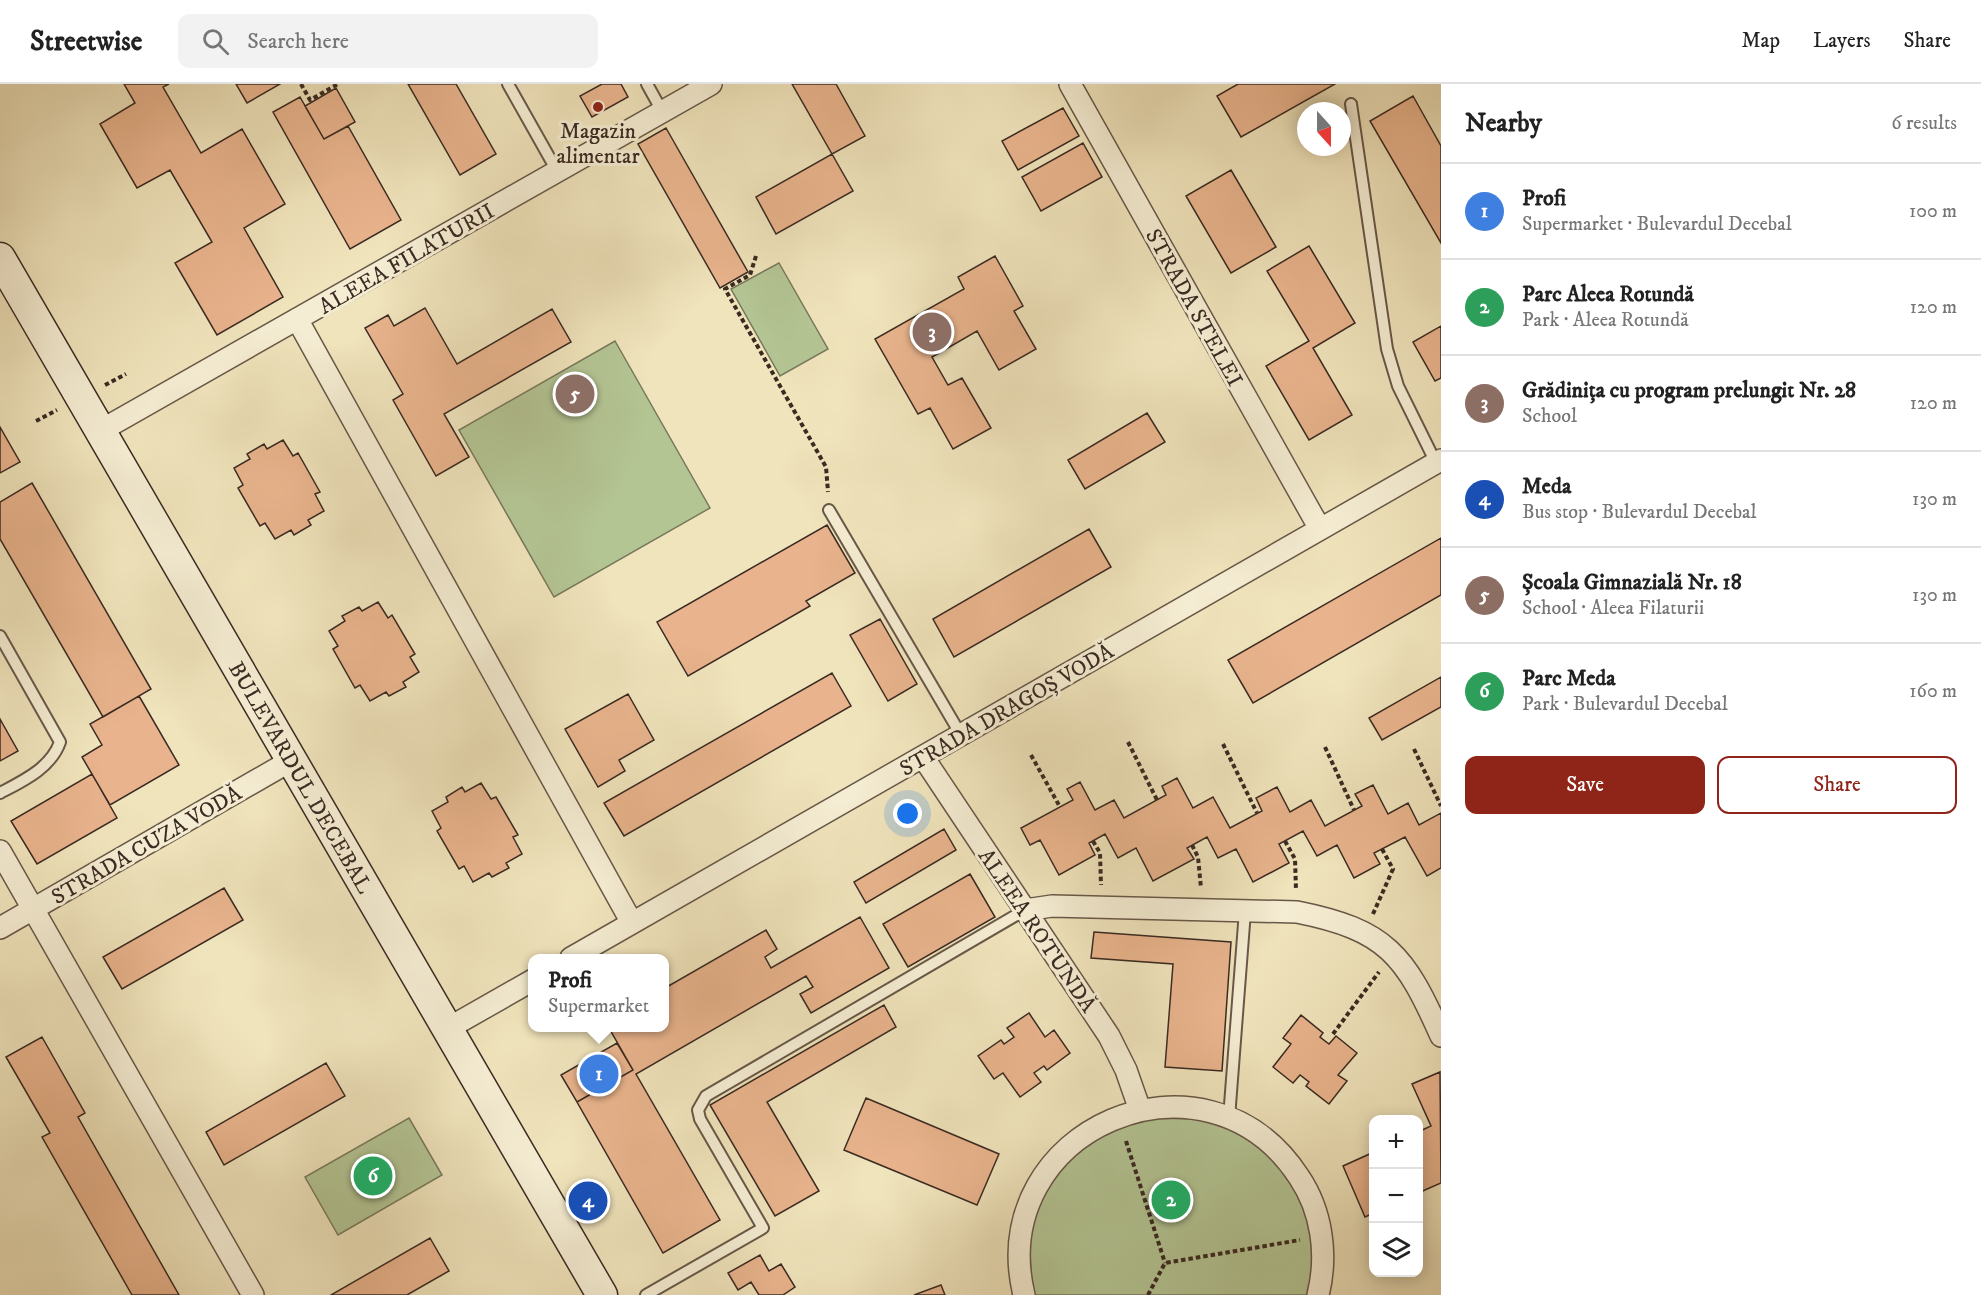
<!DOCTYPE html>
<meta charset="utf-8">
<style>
body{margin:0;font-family:"IM FELL DW Pica",serif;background:#f2f2f2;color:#222}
.controls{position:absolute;right:18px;bottom:18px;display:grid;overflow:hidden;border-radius:12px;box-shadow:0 3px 15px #0003}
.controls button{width:54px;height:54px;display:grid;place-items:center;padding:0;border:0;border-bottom:2px solid #e0e0e0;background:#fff;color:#222;font:30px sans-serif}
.compass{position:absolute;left:1297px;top:18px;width:54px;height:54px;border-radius:50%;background:#fff;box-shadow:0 3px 15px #0003;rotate:159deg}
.you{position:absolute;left:908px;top:730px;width:21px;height:21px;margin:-15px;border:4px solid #fff;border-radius:50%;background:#1a73e8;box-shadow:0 0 0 9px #1a73e833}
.badge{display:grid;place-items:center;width:39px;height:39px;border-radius:50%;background:#8f2418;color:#fff;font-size:20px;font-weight:700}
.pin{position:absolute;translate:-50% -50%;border:3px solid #fff;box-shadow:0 2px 6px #0006}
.popup{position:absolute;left:528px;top:870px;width:141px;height:78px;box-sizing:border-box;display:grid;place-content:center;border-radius:12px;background:#fff;filter:drop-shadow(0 2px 4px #0005);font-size:20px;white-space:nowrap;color:#767676}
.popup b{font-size:22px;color:#222}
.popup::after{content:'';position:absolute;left:50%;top:100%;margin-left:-12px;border:12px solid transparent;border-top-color:#fff}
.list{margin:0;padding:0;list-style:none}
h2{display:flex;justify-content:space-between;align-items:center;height:78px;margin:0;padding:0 24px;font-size:26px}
h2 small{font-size:20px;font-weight:400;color:#767676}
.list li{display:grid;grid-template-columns:39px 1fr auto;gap:18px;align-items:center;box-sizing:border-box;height:96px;padding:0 24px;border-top:2px solid #e0e0e0}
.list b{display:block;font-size:22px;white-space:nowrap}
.list p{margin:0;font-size:20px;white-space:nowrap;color:#767676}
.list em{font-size:20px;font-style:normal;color:#767676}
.actions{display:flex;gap:12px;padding:18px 24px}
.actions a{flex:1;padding:14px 0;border:2px solid #8f2418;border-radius:12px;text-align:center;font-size:21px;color:#8f2418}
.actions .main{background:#8f2418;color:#fff}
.icon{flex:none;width:33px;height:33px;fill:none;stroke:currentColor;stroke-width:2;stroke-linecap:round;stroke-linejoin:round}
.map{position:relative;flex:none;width:1441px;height:1211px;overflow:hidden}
header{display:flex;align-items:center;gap:36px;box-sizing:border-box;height:84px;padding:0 30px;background:#fff;border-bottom:2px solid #e0e0e0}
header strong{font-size:28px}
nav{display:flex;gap:33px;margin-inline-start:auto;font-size:21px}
.search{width:420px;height:54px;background:#f2f2f2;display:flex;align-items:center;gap:15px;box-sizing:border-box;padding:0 21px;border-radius:12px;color:#767676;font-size:22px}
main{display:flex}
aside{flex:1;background:#fff}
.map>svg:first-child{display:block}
.green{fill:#b4c594;stroke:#77785b;stroke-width:1.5}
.building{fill:#e9b48d;stroke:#3a2a22;stroke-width:1.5}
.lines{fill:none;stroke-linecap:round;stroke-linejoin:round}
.service-casing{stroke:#685848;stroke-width:14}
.minor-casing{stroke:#685848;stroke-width:24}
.secondary-casing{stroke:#3a2a22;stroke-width:33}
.path{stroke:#3a2a22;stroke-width:4;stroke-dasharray:4.5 3;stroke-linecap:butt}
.service{stroke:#f5edd3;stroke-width:10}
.minor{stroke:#f5edd3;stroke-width:21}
.secondary{stroke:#f5edd3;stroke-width:30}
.poi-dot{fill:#8f2418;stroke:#f5edd3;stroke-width:2}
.labels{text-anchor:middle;stroke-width:6;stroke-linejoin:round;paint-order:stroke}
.poi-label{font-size:22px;fill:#3a2a22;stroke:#f5edd3}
.street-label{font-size:22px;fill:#3a2a22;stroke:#f5edd3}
</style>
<header>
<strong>Streetwise</strong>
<div class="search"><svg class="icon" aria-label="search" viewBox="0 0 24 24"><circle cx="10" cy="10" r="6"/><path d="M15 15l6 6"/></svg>Search here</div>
<nav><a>Map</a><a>Layers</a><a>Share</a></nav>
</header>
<main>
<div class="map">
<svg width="1441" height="1211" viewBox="0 0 1441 1211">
<rect width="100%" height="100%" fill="#f0e4bc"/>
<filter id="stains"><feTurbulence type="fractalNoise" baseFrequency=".00333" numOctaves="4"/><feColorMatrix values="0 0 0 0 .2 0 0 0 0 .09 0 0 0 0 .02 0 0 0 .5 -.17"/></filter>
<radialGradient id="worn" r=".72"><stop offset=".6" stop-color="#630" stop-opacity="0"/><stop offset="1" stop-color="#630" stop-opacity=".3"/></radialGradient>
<!-- green -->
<path class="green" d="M779,179l49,86 -48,27 -49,-87z
M615,257l95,167 -156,89 -95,-167z
M409,1034l33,57 -104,60 -33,-58z
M1138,1034l71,1 43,20 34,32 22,42 7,47 -6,35h-277l-3,-63 16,-45 30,-37z"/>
<!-- building -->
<path class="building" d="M124,0h45l-6,3 38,66 41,-24 43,75 -41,24 39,69 -66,38 -42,-72 37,-21 -42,-72 -33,18 -37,-64 35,-21z
M236,0h44l-33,19z
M408,0h48l40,70 -36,21z
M602,0h19l7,13 -36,20 -12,-21z
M792,0h44l29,52 -33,18z
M1238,0h97l-94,53 -24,-41z
M336,4l19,34 -31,17 -19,-33z
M1413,12l28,50v97l-71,-122z
M300,13l24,42 24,-13 53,94 -51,29 -77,-137z
M1063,24l16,28 -61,34 -16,-29z
M666,44l82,144 -28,16 -82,-144z
M1083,59l19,34 -61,34 -19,-34z
M832,70l21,37 -77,43 -20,-37z
M1231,86l45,77 -45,26 -45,-77z
M1309,162l46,77 -42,25 39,67 -43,25 -43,-74 43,-25 -42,-70z
M995,172l28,50 -9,5 22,38 -37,21 -22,-39 -45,26 16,28 14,-7 29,50 -38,21 -23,-41 -12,6 -43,-75 89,-50 -6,-12z
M425,224l32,56 95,-55 19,33 -127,72 25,43 -33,19 -43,-76 10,-6 -38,-66 23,-13 6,11z
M1441,242v52l-6,3 -22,-39z
M1147,329l18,29 -80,47 -17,-29z
M0,343l20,35 -20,11z
M283,356l10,16 5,-3 22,39 -5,2 9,17 -16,9 3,5 -17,10 -3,-5 -16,9 -10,-16 -5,3 -22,-38 5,-3 -9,-17 16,-9 -3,-5 17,-10 3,5z
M32,399l119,206 -48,28 -103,-178v-37z
M827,441l28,48 -49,28 4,5 -122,70 -31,-54z
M1089,445l22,38 -157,90 -21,-38z
M1441,454v57l-188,108 -25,-43z
M378,518l10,16 4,-3 23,39 -5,3 9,15 -16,10 3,5 -17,9 -3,-4 -16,9 -10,-16 -5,3 -22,-39 5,-3 -9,-15 16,-10 -3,-5 17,-9 3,4z
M880,535l37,65 -29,17 -38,-66z
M832,589l19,33 -227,130 -20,-33z
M1441,593v30l-59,33 -13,-22z
M628,610l26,46 -35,20 6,11 -27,16 -33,-58z
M139,612l40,69 -69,40 -28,-48 20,-12 -12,-21z
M0,635l18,32 -18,10z
M92,690l25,44 -80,46 -26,-43z
M1177,694l16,30 20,-11 17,31 32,-17 -6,-13 21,-11 13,25 21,-12 14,26 37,-20 -7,-12 18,-9 15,29 20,-11 11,22 22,-12v55l-14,8 -22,-39 -31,16 6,11 -26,14 -17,-33 -20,11 -14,-25 -24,13 10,19 -36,19 -17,-33 -18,9 -11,-21 -20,11 7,11 -41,22 -17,-33 -18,10 -13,-24 -16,9 6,12 -36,20 -19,-35 -10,5 -9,-17 52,-28 -6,-11 13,-7 15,28 19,-10 10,18 42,-23 -4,-9z
M481,699l10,16 5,-2 22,38 -5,2 9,17 -16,9 3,5 -17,9 -3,-4 -16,9 -9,-16 -5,3 -22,-38 4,-3 -9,-17 16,-9 -2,-5 16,-10 3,5z
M944,745l12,21 -90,53 -12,-21z
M970,790l25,43 -87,50 -25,-43z
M224,804l19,32 -121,69 -19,-32z
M860,833l29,51 -78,45 -11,-19 13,-7 -7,-11 -170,98 84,146 -57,33 -86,-151 56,-32 -24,-42h56v-40l101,-58 11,19 -12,8 6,11z
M1094,848l137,10 -9,129 -57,-4 8,-103 -82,-6z
M884,921l12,22 -129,75 52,89 -44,25 -65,-111z
M1029,929l16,24 9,-7 16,23 -23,17 -3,-4 -10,7 7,9 -21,15 -17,-24 -9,6 -16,-23 23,-16 3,4 10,-7 -7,-9z
M1301,931l22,18 -3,4 9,7 7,-8 21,17 -19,22 9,6 -18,23 -23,-18 3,-4 -9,-7 -7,8 -20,-16 18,-23 -8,-6z
M42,953l43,76 -7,4 101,178h-47l-90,-158 8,-4 -44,-76z
M617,959l16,27 -56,32 -16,-27z
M326,979l19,33 -121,69 -18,-33z
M1440,988l1,111 -23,10v-61l13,-6 -19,-42z
M866,1014l133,56 -22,51 -133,-55z
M1374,1068v61l-9,4 -22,-51z
M430,1154l19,33 -42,24h-76z
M760,1171l9,16 12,-7 14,23 -12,8h-24l-8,-13 -13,8 -10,-17z
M941,1201l4,10h-31z"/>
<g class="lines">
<defs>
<path id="service" d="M508,0l49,87
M647,0l15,27
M1351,20l36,245 11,37 38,77
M829,426l132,225
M0,552l60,106c-9,26 -37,39 -60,51
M1229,1034l16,-207
M646,1211l117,-67 -63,-109 -2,-9 8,-14 319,-186"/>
<path id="minor" d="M1070,0l250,445
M297,235l335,604
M100,347l611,-347
M923,673l186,279 17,34 14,40
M0,767l253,444
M1025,826l27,-4 245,6c90,18 108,43 144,124
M0,844l292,-168
M571,874l870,-498
M447,945l86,-49
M1024,1211c-40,-166 182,-261 275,-118 23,34 29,78 19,118"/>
<g id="secondary">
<path id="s1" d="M0,174l602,1037"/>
</g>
</defs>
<!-- service casing -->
<use href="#service" class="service-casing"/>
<!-- minor casing -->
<use href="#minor" class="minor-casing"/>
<!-- secondary casing -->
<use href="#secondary" class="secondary-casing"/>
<!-- path -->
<path class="path" d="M301,0l9,16 28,-16
M756,172l-6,19 -25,14 101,178 2,25
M105,301l21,-11
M36,337l21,-11
M1128,658l29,58
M1223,660l34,69
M1325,663l29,63
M1414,665l27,57
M1031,671l29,52
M1093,757l7,12 1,32
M1285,757l10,18 1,31
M1192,761l6,12 3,31
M1373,830l20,-45 -11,-20
M1333,950l46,-62
M1126,1057l39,122
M1148,1211l17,-32 135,-23"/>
<!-- service -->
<use href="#service" class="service"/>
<!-- minor -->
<use href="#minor" class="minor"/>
<!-- secondary -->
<use href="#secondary" class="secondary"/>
</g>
<!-- markers -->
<circle class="poi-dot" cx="598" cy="23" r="6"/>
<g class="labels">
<!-- poi labels -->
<g class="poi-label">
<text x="598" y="54">Magazin<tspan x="598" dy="25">alimentar</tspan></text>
</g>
<!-- street labels -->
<g class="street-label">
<text transform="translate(406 174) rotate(-30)" y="8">ALEEA FILATURII</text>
<text transform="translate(1195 223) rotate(61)" y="8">STRADA STELEI</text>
<text transform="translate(1006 625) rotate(-30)" y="8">STRADA DRAGOȘ VODĂ</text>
<text dy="8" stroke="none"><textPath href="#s1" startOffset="600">BULEVARDUL DECEBAL</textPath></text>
<text transform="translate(146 760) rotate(-30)" y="8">STRADA CUZA VODĂ</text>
<text transform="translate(1038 846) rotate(56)" y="8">ALEEA ROTUNDĂ</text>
</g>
</g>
<rect width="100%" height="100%" filter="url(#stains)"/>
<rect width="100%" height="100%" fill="url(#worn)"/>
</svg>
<div class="controls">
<button>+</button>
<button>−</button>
<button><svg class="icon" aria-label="layers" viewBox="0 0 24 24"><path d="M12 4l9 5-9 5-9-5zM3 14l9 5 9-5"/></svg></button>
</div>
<svg class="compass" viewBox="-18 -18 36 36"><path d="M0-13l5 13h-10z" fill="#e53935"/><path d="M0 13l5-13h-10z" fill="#767676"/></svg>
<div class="you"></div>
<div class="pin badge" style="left:599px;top:990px;background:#3f7fe0">1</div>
<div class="popup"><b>Profi</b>Supermarket</div>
<div class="pin badge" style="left:1171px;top:1116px;background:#2e9e5b">2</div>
<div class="pin badge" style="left:932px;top:248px;background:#8d6e63">3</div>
<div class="pin badge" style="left:588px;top:1117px;background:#1a4fb4">4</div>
<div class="pin badge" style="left:575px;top:310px;background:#8d6e63">5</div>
<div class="pin badge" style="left:373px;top:1092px;background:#2e9e5b">6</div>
</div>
<aside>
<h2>Nearby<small>6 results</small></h2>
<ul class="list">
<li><span class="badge" style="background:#3f7fe0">1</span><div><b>Profi</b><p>Supermarket · Bulevardul Decebal</p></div><em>100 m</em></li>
<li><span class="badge" style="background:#2e9e5b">2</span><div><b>Parc Aleea Rotundă</b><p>Park · Aleea Rotundă</p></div><em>120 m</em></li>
<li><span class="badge" style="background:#8d6e63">3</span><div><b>Grădinița cu program prelungit Nr. 28</b><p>School</p></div><em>120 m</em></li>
<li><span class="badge" style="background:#1a4fb4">4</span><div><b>Meda</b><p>Bus stop · Bulevardul Decebal</p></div><em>130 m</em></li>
<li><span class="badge" style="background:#8d6e63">5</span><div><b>Școala Gimnazială Nr. 18</b><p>School · Aleea Filaturii</p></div><em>130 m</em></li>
<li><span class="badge" style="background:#2e9e5b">6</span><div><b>Parc Meda</b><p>Park · Bulevardul Decebal</p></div><em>160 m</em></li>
</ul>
<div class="actions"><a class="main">Save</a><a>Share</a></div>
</aside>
</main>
